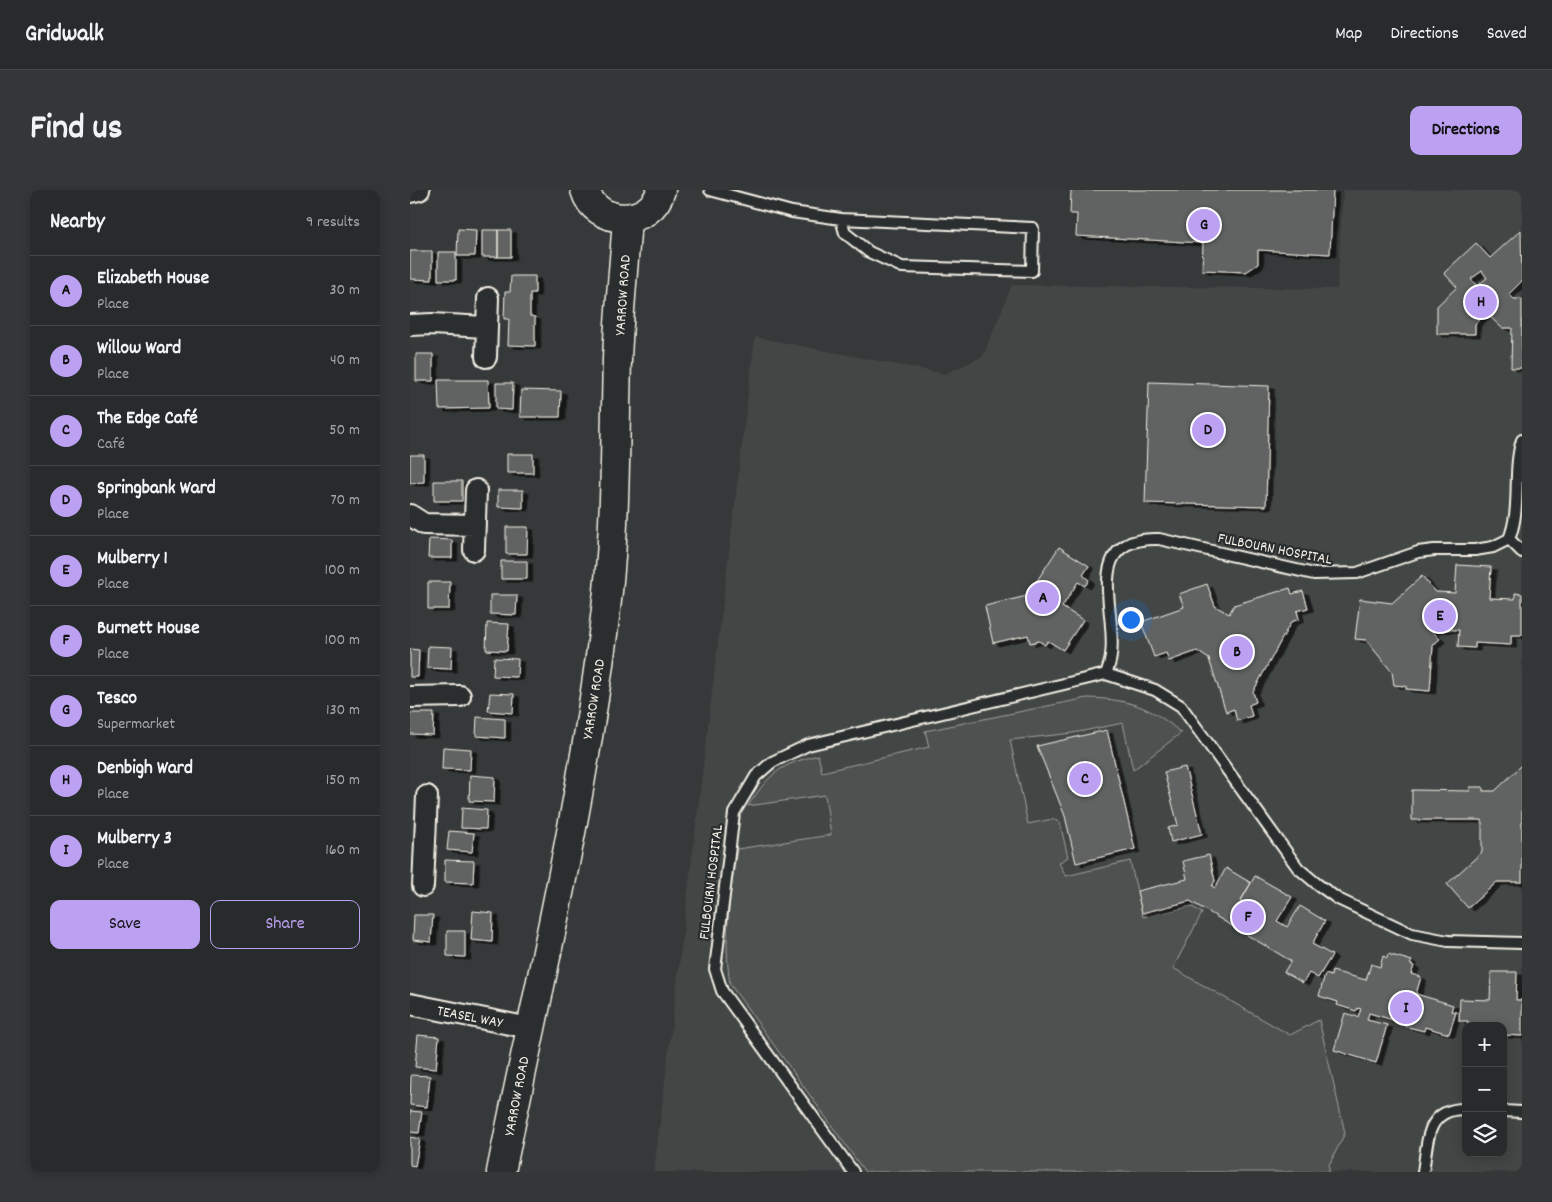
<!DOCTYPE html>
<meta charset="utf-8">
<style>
body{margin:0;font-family:Dekko,sans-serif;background:#343737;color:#f1f3f6}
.controls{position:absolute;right:15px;bottom:15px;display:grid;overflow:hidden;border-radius:10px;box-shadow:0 2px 12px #0003}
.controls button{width:45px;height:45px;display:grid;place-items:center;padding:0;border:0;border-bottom:1px solid #444747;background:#282b2b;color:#f1f3f6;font:25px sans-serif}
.you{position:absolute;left:720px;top:429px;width:18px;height:18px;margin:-12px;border:4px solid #fff;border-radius:50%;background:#1a73e8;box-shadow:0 0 0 8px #1a73e833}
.badge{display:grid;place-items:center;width:32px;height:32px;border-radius:50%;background:#bca0f2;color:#111;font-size:16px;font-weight:700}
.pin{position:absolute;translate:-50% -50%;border:2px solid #fff;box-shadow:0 1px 5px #0006}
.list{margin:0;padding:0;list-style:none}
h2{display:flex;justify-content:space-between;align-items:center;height:65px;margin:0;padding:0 20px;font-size:21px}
h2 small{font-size:16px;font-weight:400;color:#a5a7a9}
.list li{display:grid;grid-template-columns:32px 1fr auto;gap:15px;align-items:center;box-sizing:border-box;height:70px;padding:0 20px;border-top:1px solid #444747}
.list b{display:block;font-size:19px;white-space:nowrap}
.list p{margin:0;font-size:16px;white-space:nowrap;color:#a5a7a9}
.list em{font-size:16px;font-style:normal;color:#a5a7a9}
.actions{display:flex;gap:10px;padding:15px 20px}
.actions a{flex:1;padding:11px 0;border:1px solid #bca0f2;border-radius:10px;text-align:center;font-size:18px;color:#bca0f2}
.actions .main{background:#bca0f2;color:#111}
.icon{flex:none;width:28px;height:28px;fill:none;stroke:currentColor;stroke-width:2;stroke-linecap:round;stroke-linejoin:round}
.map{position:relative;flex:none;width:1112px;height:982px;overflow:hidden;border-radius:10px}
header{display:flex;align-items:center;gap:30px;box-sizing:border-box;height:70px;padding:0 25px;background:#282b2b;border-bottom:1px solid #444747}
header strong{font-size:24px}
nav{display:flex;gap:28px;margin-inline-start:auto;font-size:18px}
.intro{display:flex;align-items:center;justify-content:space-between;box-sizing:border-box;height:120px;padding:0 30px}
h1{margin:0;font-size:35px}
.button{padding:12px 22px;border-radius:10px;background:#bca0f2;color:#111;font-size:18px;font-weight:700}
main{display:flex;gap:30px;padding:0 30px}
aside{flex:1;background:#282b2b;border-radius:10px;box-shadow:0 2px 12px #0003}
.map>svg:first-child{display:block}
.built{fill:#434645;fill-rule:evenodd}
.green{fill:#4e514f;stroke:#a1a19c}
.building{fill:#616362;stroke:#f4f1e8;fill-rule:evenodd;filter:url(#shadow)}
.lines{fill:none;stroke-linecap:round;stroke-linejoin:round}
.lane-casing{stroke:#f4f1e8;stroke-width:14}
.street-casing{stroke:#f4f1e8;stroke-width:24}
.secondary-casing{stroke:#f4f1e8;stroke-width:31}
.lane{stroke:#2a2d2e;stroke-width:10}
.street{stroke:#2a2d2e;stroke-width:20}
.secondary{stroke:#2a2d2e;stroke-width:28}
.labels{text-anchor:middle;stroke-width:4.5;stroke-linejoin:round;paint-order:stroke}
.street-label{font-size:15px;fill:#f4f1e8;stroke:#2a2d2e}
</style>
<header>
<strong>Gridwalk</strong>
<nav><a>Map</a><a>Directions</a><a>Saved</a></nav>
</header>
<div class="intro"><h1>Find us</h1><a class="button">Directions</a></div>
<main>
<aside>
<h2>Nearby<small>9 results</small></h2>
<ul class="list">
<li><span class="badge">A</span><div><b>Elizabeth House</b><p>Place</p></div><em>30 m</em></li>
<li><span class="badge">B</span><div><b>Willow Ward</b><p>Place</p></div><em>40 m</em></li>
<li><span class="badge">C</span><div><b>The Edge Café</b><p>Café</p></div><em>50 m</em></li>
<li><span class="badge">D</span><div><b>Springbank Ward</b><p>Place</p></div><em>70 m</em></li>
<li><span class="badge">E</span><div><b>Mulberry 1</b><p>Place</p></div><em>100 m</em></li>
<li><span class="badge">F</span><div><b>Burnett House</b><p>Place</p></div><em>100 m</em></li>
<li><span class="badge">G</span><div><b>Tesco</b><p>Supermarket</p></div><em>130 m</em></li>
<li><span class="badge">H</span><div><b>Denbigh Ward</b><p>Place</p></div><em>150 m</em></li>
<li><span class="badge">I</span><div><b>Mulberry 3</b><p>Place</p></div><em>160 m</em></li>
</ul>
<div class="actions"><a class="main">Save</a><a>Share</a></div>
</aside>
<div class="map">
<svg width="1112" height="982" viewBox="0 0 1112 982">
<defs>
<filter id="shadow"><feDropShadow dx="5.5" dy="3" stdDeviation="0" flood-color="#0009"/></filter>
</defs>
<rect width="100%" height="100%" fill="#363939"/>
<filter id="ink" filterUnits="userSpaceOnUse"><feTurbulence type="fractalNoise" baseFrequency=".02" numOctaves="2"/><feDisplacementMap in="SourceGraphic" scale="10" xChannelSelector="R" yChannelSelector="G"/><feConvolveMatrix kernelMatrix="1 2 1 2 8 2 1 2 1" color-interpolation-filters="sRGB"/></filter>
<g filter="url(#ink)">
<!-- built -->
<path class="built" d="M933,0h179v982h-868l101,-835 190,37 38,-18 29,-71 325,4zM1056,836h37v127h-37z"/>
<!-- green -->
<path class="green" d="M677,508c40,1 64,8 94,35l-48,37 -10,-47 -50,10 -63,7 18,84 25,-5 7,4 8,34 -9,6 7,13 64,-15 13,56 48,-11 11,7 -29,55 117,67 29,-15 26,113 -16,32v7h-464l-135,-188c-7,-46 0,-89 7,-135l94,-14 -6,-40 -77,11c22,-33 31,-41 70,-51l4,17 107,-25 -4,-16z"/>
<!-- building -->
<path class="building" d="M661,0h262l-3,64 -72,-4v14l-12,8 -44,-2 1,-27 -127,-7 1,-22h-7z
M48,39l18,1 -1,26h-18z
M72,40h16v27h-16z
M88,40h13v27h-13z
M1111,40l1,51 -13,13 5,5h8v69h-11l1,-40h-10l-16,-15 -11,11v10h-38v-28l20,-19 -13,-14 32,-30 14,15zM1072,81l5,7 -10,8 -6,-7z
M0,61h22v29l-22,-1z
M28,62h18v28h-18z
M101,86h24v17h-5v23l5,1v29l-27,-1 1,-26h-5l1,-27h5z
M6,164h17v27h-17z
M28,190h50l1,28 -50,1z
M739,192l120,4 -3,120 -121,-3z
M86,193h17l-1,27 -16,-1z
M111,200l40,1 -1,26h-40z
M97,264h26v19h-26z
M0,265h14v27l-14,1z
M24,291h28v20h-28z
M88,300h25v18l-25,-1z
M96,337h22l-1,27h-21z
M19,349l23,1v18h-24z
M649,357l30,19 -6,9 6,5 -4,6 -7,-4 -16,25 21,13 -20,30 -15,-9 -3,4 -6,-4 -9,2 -2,-8 -35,8 -8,-37 42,-10z
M91,371h26v18h-26z
M1047,375l34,2 -2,31 26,1v-6l7,1v41h-11v10l-36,-2v5l-17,-1 1,-17 -23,-1 -3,3 7,7 -7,6 -3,46 -24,-2v-3l-12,-1 -2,-13 -26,-32 -11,-1 5,-40 32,4 30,-27 14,16 19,1z
M18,392h22l-1,27h-21z
M797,394l8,22 14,8 5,-9 56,-17 2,6 11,-3 5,17 -11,3 2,8 -8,3 -38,70 3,10 -7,3 3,11 -15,5 -3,-12 -8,3 -17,-53 -12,-8 -28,10 -3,-8 -12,4 -13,-35 43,-15 -5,-13z
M80,405h27l-1,20 -26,-1z
M77,433l22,1 -2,27 -21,-1z
M18,456l24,1 -1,22 -24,-1z
M0,459l9,1 -1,27h-8z
M84,468l24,1 -1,18 -24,-1z
M80,503l24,1 -1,19 -25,-2z
M0,523h24l-1,22 -23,-1z
M67,527l28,2v19l-29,-2z
M697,540l28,119 -59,14 -11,-47 -28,-70z
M33,557l28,2 -1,21 -28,-1z
M1112,575v117h-25l-29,26 -21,-24 35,-32v-32h-70v-30l58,1v-4h13v4h12z
M775,577l17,67 -31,8 -3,-14 10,-3 -14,-53z
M60,585l25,2 -1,25 -25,-1z
M52,618l25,2 -1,19 -25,-1z
M39,641l25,2 -2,19 -25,-2z
M799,665l6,26 -3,5 3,2 11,-20 25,15 -11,19 15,-26 37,21 -15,24 10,6 13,-21 25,15 -13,23 20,11 -14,23 -9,-5 -6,10 -19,-11 7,-11 -101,-60 -48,12 -5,-22 50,-12 -4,-18z
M35,670l29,1 -1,22 -28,-1z
M63,721l20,2 -1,29 -21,-2z
M4,725h19l-2,27 -18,-2z
M37,741h18v26l-18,-1z
M978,764l24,7 -2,3 4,2 -3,8 10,3 -5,17 37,11 -2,6 5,1 -7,22 -24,-7 -1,4 -20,-5 2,-4 -13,-4v2l-24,-7 -2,7 20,5 -11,38 -42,-13 11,-37 13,4 3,-8 -3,-1 -2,3 -19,-6 1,-3 -19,-6 6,-22 6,2 1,-5 34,9 5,-16 9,3 3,-11 4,2z
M1081,782h26l-1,28h6v36l-19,-1v-9h-35v-5h-9l1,-22 30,1z
M8,845l21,2 -3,32 -21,-2z
M1,885l19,1 -3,31 -17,-2z
M0,921l12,1 -3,21 -9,-1z
M0,947l10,2 -5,27 -5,-1z"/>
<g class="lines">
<defs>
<path id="lane" d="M300,0l82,22 49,7 192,9 -1,43 -130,-4 -33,-15 -24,-19 -4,-14
M1099,349l13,13
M696,484c2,-6 5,-13 5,-19 7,-43 -31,-119 48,-116l155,35 43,-1 61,-21 16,-2h41l18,-3 16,-8c13,-32 3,-67 13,-99
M1093,921l19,1
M443,982l-131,-181 -7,-22 19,-156 22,-37 16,-14 36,-17 298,-71 49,16 26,16 117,162 19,16 21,15 74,35 36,7 74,2
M1013,982c5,-30 2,-64 43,-63"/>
<path id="street" d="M0,2l9,-2
M0,135l22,-1 53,3
M76,167l2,-59
M0,325l14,9 51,1
M64,360l2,-60
M0,507l50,-1
M13,696l4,-90
M0,814l120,24"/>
<path id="secondary" d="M175,0c10,36 66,38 76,0
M91,982c39,-193 86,-385 107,-581 8,-77 7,-155 9,-232 2,-47 7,-94 10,-141"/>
</defs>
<!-- lane casing -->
<use href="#lane" class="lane-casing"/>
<!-- street casing -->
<use href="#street" class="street-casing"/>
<!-- secondary casing -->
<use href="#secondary" class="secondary-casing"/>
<!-- lane -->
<use href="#lane" class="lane"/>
<!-- street -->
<use href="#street" class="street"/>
<!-- secondary -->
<use href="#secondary" class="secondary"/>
</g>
</g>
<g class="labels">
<!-- street labels -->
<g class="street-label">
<text transform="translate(212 105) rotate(-86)" y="5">YARROW ROAD</text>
<text transform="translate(865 358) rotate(11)" y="5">FULBOURN HOSPITAL</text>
<text transform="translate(183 509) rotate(-81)" y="5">YARROW ROAD</text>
<text transform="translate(300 692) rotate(-83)" y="5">FULBOURN HOSPITAL</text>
<text transform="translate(60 826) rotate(11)" y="5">TEASEL WAY</text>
<text transform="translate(106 906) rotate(-79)" y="5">YARROW ROAD</text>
</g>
</g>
</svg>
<div class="controls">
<button>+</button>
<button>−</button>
<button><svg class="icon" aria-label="layers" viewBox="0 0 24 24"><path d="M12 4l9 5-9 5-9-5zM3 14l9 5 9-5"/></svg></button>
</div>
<div class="you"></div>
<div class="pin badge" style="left:633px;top:408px">A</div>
<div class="pin badge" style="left:827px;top:462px">B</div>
<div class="pin badge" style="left:675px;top:589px">C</div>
<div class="pin badge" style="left:798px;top:240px">D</div>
<div class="pin badge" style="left:1030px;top:426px">E</div>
<div class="pin badge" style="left:838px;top:727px">F</div>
<div class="pin badge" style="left:794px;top:35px">G</div>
<div class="pin badge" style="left:1071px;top:112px">H</div>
<div class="pin badge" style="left:996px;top:818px">I</div>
</div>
</main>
